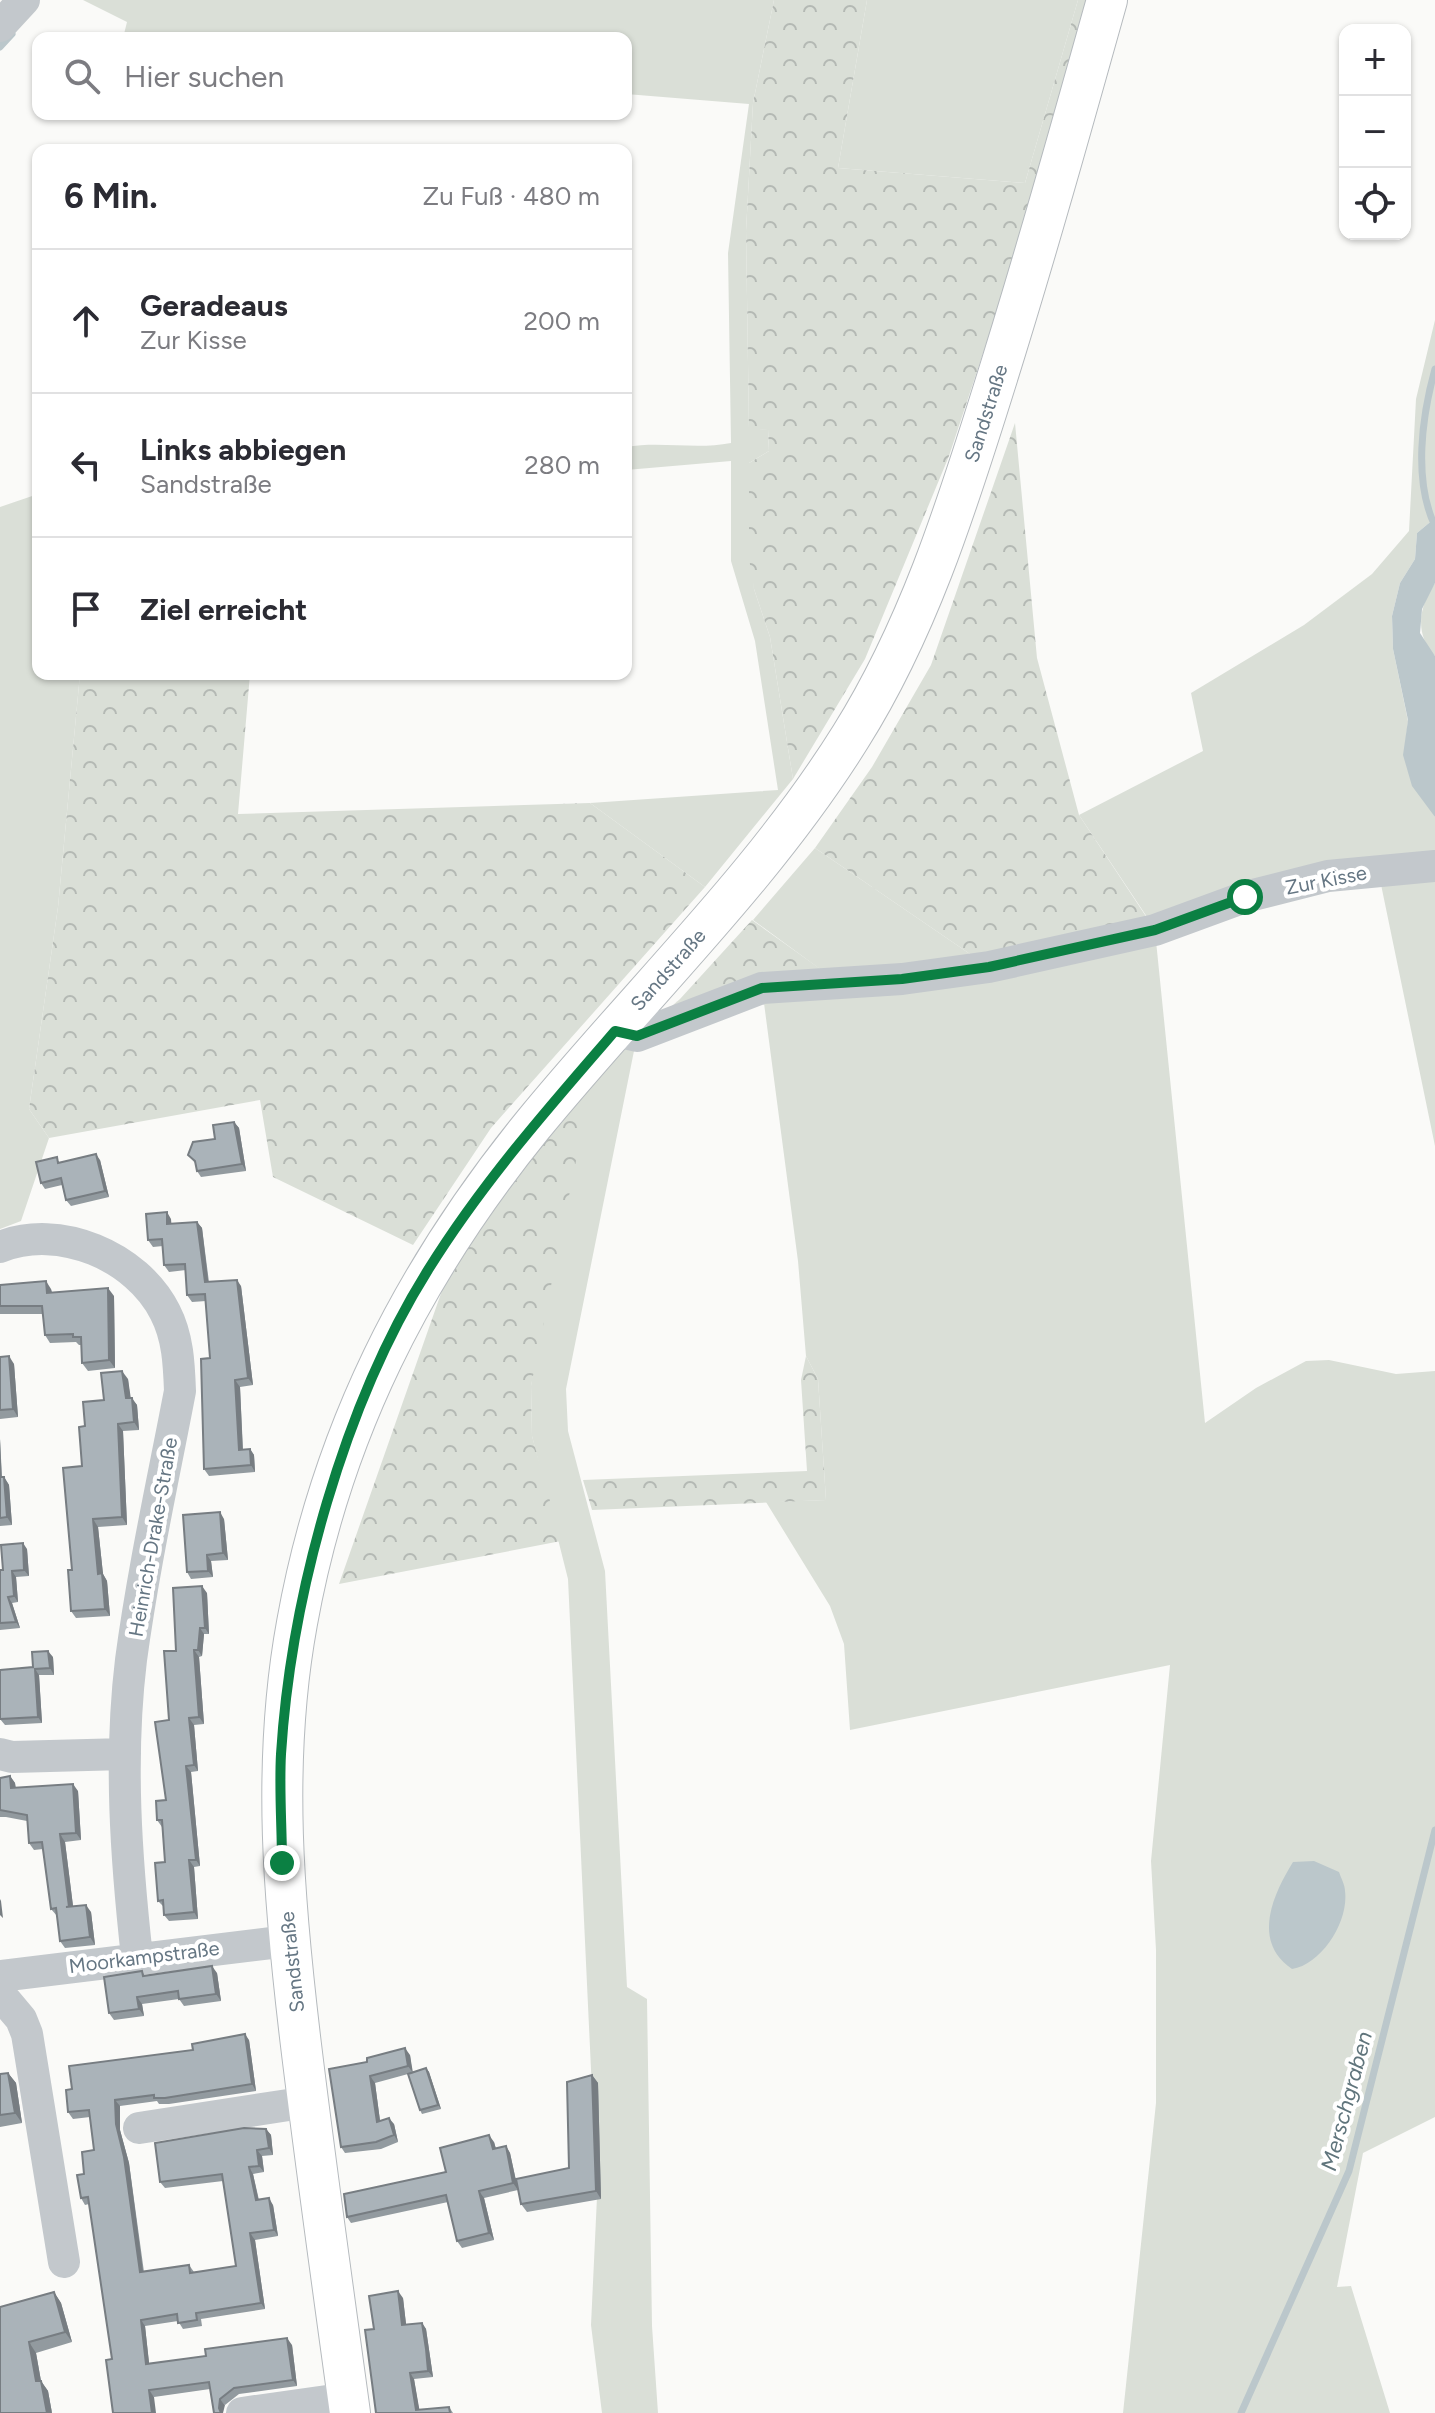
<!DOCTYPE html>
<html lang="de">
<meta charset="utf-8">
<style>
body{margin:0;font-family:Figtree,sans-serif;background:#f2f2f3;color:#2b2b33}
.controls{position:absolute;right:24px;top:24px;display:grid;overflow:hidden;border-radius:16px;box-shadow:0 2px 6px #0004}
.controls button{width:72px;height:72px;display:grid;place-items:center;padding:0;border:0;border-bottom:2px solid #e1e1e2;background:#fff;color:#2b2b33;font:40px sans-serif}
.stop{position:absolute;width:24px;height:24px;margin:-18px;border:6px solid #0b8043;border-radius:50%;background:#fff}
.stop.end{background:#0b8043;border-color:#fff;box-shadow:0 2px 8px #0008}
.list{margin:0;padding:0;list-style:none}
h2{display:flex;justify-content:space-between;align-items:center;height:104px;margin:0;padding:0 32px;font-size:34px}
h2 small{font-size:26px;font-weight:400;color:#7c7c81}
.list li{display:grid;grid-template-columns:52px 1fr auto;gap:24px;align-items:center;box-sizing:border-box;height:144px;padding:0 32px;border-top:2px solid #e1e1e2}
.list b{display:block;font-size:30px;white-space:nowrap}
.list p{margin:0;font-size:26px;white-space:nowrap;color:#7c7c81}
.list em{font-size:26px;font-style:normal;color:#7c7c81}
.icon{flex:none;width:44px;height:44px;fill:none;stroke:currentColor;stroke-width:2;stroke-linecap:round;stroke-linejoin:round}
.map{position:relative;flex:none;width:1435px;height:2413px;overflow:hidden}
.search{position:absolute;background:#fff;box-shadow:0 2px 6px #0004;left:32px;top:32px;width:600px;height:88px;display:flex;align-items:center;gap:20px;box-sizing:border-box;padding:0 28px;border-radius:16px;color:#7c7c81;font-size:30px}
.panel{position:absolute;background:#fff;box-shadow:0 2px 6px #0004;left:32px;top:144px;width:600px;height:536px;border-radius:16px}
.map>svg:first-child{display:block}
.green{fill:#dadfd7}
.forest{fill:url(#forest-crowns)}
.water{fill:#bbc7cb}
.lines{fill:none;stroke-linecap:round;stroke-linejoin:round}
.stream{stroke:#bbc7cb;stroke-width:7}
.major-casing{stroke:#b5babe;stroke-width:42}
.minor{stroke:#c3c8cc;stroke-width:32}
.major{stroke:#fff;stroke-width:40}
.wall{fill:#929a9f}
.shaded-wall{fill:#777d82}
.building{fill:#aab3b9;stroke:#777d82;stroke-width:2}
.route{stroke:#0b8043;stroke-width:10}
.labels{text-anchor:middle;stroke-width:8;stroke-linejoin:round;paint-order:stroke}
.street-label{font-size:20px;fill:#657683;stroke:#fff}
.water-label{font-size:22px;font-style:italic;fill:#60757c;stroke:#fff}
</style>
<div class="map">
<svg width="1435" height="2413" viewBox="0 0 1435 2413">
<defs>
<pattern id="forest-crowns" width="20" height="18" patternUnits="userSpaceOnUse" patternTransform="scale(2)"><rect width="20" height="18" fill="#dadfd7"/><path d="M2 6a3 3 0 1 1 6 0M12 15a3 3 0 1 1 6 0" fill="none" stroke="#b4b9b4"/></pattern>
</defs>
<rect width="100%" height="100%" fill="#fafaf8"/>
<!-- green -->
<path class="green" d="M83,0h691l-21,103 -7,128 3,197 19,2 1,21 -20,12 5,126 16,48 23,142 -88,108 -115,-84 188,-13 -23,-149 -24,-80v-100l-105,9v-23c35,-6 70,3 105,-4l-3,-190 21,-149 -123,-10v-56h-503l4,-16z
M867,0h211l-53,183 -187,-15z
M1435,320v198l-18,15 -2,26 -15,24 -8,33 1,33 15,72 -4,34 31,62v329l-57,-276 -223,61 50,492 51,-35 50,-27 23,-1 67,14 39,-3v746l-72,36 -26,134 14,-1 39,127h-267l33,-310v-153l-5,-89 19,-196 -320,65 -6,-86 -14,-38 -64,-104 60,-2 -8,-121 -12,-23 -8,-95 -36,-273 77,-5 -86,-63 62,-72 174,119 166,-38 -76,-114 124,-64 -12,-58 113,-68 68,-51 37,-43 7,-132z
M38,494v180h42l-22,233 -29,202 20,29 -28,83 -21,8v-722z
M1435,583v73c-21,-22 -16,-50 0,-73z
M637,1036l-71,353 2,42 37,140 22,416 20,12 5,327 6,87h-56l-11,-88 6,-128 -29,-618 -36,-143 -1,-50 36,-273z"/>
<!-- forest -->
<path class="forest" d="M774,0h93l-29,168 187,15 53,-183h14l-53,184 -90,272 -84,203 -72,120 -23,-142 -16,-48 -5,-31v-95l20,-12 -1,-21 -19,-1 -3,-198 7,-128z
M1015,423l22,235 42,157 76,115 -166,37 -174,-119 57,-81 59,-102z
M80,674h170l-12,140 352,-11 115,84 -214,241 -78,117 -140,-68 -13,-77 -211,38 -20,-29 29,-202z
M752,920l88,63 -203,53 43,-37z
M567,1113l16,13 -52,260 1,50 29,105 -222,43 106,-302 72,-108z
M806,1356l12,23 8,121 -234,10 -9,-30 224,-9 -6,-91z"/>
<!-- water -->
<path class="water" d="M1435,518v65l-13,26 -2,24 15,23v161l-23,-31 -9,-31 5,-35 -15,-71 -1,-33 8,-33 15,-24 2,-26z
M1314,1861l25,11c2,6 6,13 6,19 4,30 -23,73 -53,78 -40,-27 -20,-73 1,-107z"/>
<g class="lines">
<!-- stream -->
<path class="stream" d="M0,47l12,-13
M1435,369c-13,47 -22,111 0,157
M1241,2413l108,-242 86,-341"/>
<defs>
<g id="major">
<path id="s1" d="M350,2413c-17,-123 -34,-245 -49,-368 -17,-141 -30,-280 -4,-422 34,-189 115,-349 235,-497 106,-130 230,-247 319,-390 66,-105 104,-224 141,-342 41,-130 78,-262 115,-394"/>
</g>
</defs>
<!-- major casing -->
<use href="#major" class="major-casing"/>
<!-- minor -->
<path class="minor" d="M0,26l24,-26
M615,1031l22,5 125,-48 140,-9 87,-12 166,-37 90,-33 83,-21 107,-10
M0,1247c59,-24 137,9 165,65 13,25 14,52 15,79 -17,89 -37,179 -49,269 -12,99 -5,198 6,297
M0,1754l12,3 113,-3
M0,1976l288,-35
M0,1994l21,25 6,15 37,228
M139,2128l169,-26
M242,2413l106,-15"/>
<!-- major -->
<use href="#major" class="major"/>
</g>
<!-- wall -->
<path class="wall" d="M234,1122l5,6 7,43 -45,6 -4,-6 -1,-7 -8,-9 27,-16z
M100,1160l9,37 -38,9 -5,-6 -4,-15 -17,4 -4,-6 20,-20z
M171,1219v5l26,-2 5,6 7,54 32,4 12,99 -13,2 3,63 7,-1 4,6 1,17 -46,4 -5,-7 6,-111 -4,-57 -14,1 -5,-7 -1,-25 -17,2 -5,-7 -1,-19 -10,1 -5,-7z
M0,1285l51,4 1,3 62,4 1,72 -27,3 -6,-8 -1,-18h-2l-3,-3 -26,1 -5,-8 -2,-21h-43z
M0,1357l14,7 4,53 -18,2z
M128,1379l2,19 7,7 2,25 -16,1 4,94 -29,2 5,47 4,7 3,35 -34,2 -5,-7 1,-41 10,-104 3,-40 19,-26z
M0,1439l2,38h2l5,8 3,40 -12,1z
M224,1519l4,41 -17,1 2,16 -22,2 -4,-7z
M27,1549l2,27 -13,1 2,25 -6,1 8,25 -20,2v-60h3z
M207,1593l2,41h-5l-2,22 -3,1 5,67 -10,1 4,46 -7,1 9,94 -6,1 4,52 -29,2 -5,-6v-8l-6,-6 7,-39 -3,-35 -5,-7 9,-20 3,-80 7,-69z
M53,1657l1,18h-15l3,48 -37,2 -5,-6 33,-52z
M10,1776l5,7 1,5 62,3 3,49 -16,2 8,64 18,6 4,33 -30,3 -5,-7 -3,-25 -6,-7 -8,-60 -9,1 -5,-7 -2,-22 -21,-4h-6v-39z
M142,1971l3,5 72,-3 4,28 -37,5 -5,-7 -37,5 2,12 -30,4 -5,-7z
M249,2040l7,51 -87,13h-10l-2,-3 -37,5v24l9,33 15,109 45,-7 5,7 42,-6 -13,-85 -58,7 -5,-6 106,-53 5,6 2,20 -11,1 2,16 -11,2 6,26 14,5 5,31 -23,4 10,69 -64,10 1,7 -19,3 -5,-8 -33,5 4,38 143,-19 5,41 -58,8 -14,11 -15,-16 -56,8 -42,-38 -23,-155 -4,1 -4,-7 3,-24 10,-24 -4,-33 -17,2 -5,-7 4,-23 121,-39z
M410,2055l2,17 14,-4 3,4 12,37 -19,5 -2,-4 -12,-36 -33,9 5,38 14,3 4,18 -17,7 -36,4 -4,-6 -12,-78z
M8,2073l8,10 6,40 -22,4v-53z
M592,2075l6,8 3,116 -74,13 -6,-8 48,-36z
M494,2142l2,7 10,-3 4,7 8,37 -34,8 10,42 -32,8 -5,-7 -9,-39 -97,21 -4,-6 99,-45z
M54,2292l7,11 11,39 -36,11 5,28 7,10 4,22 -52,-106z
M403,2298l3,27 16,-2 4,6 7,48 -19,2 5,31 30,-3 4,6h-77l-2,-84z"/>
<!-- shaded-wall -->
<path class="shaded-wall" d="M234,1122l5,6 7,43 -4,-7z
M96,1154l4,6 9,37 -4,-6z
M167,1212l4,7 1,12 -5,-7z
M197,1222l5,6 7,60 -4,-6z
M237,1280l4,6 12,99 -5,-7z
M46,1281l5,8 2,12 -6,-8z
M108,1288l6,8 1,72 -6,-8z
M9,1356l5,8 4,53 -5,-8z
M122,1371l6,8 4,27 -6,-8z
M235,1380l5,7 3,69 -4,-6z
M132,1398l5,7 2,25 -5,-8z
M118,1424l5,7 4,94 -5,-8z
M0,1439l2,46 -2,-3z
M250,1449l4,6 1,17 -4,-7z
M4,1477l5,8 3,40 -5,-8z
M220,1512l4,7 4,41 -5,-7z
M93,1519l5,8 5,47 4,7 3,35 -5,-7 -7,-35z
M23,1543l4,6 2,27 -5,-6z
M207,1555l4,6 2,16 -5,-6z
M12,1571l4,6 2,25 -4,-6z
M202,1586l5,7 2,41 -4,-6z
M8,1597l4,6 8,25 -4,-6z
M200,1628l4,6 -2,22 -4,-6z
M194,1650l5,7 5,67 -5,-7z
M48,1651l5,6 1,18 -4,-7z
M35,1669l4,6 3,48 -4,-6z
M189,1718l5,7 4,46 -4,-6z
M186,1766l5,6 9,94 -4,-6z
M10,1776l5,7 1,13 -5,-8z
M73,1784l5,7 3,49 -5,-7z
M60,1834l5,8 9,72 -5,-7z
M189,1860l5,7 4,52 -4,-7z
M0,1899l1,2 2,17 -3,-3z
M86,1905l5,7 4,33 -5,-8z
M212,1966l5,7 4,28 -5,-7z
M137,1997l5,7 2,12 -5,-7z
M245,2034l4,6 7,51 -4,-7z
M405,2048l5,7 3,18 -5,-7z
M426,2068l3,4 12,37 -3,-4z
M8,2073l8,10 6,40 -7,-10z
M592,2075l6,8 3,116 -5,-8z
M370,2076l5,7 6,45 -4,-6z
M115,2100l5,6v24l9,33 15,116 -4,-7 -24,-148z
M389,2118l5,6 4,18 -4,-7z
M266,2129l5,6 2,20 -4,-7z
M489,2135l5,7 4,14 -5,-7z
M506,2146l4,7 8,37 -5,-7z
M257,2150l5,6 2,16 -5,-6z
M249,2167l4,7 7,33 -4,-7z
M479,2191l5,7 10,42 -5,-7z
M269,2198l4,7 5,31 -4,-6z
M250,2233l5,7 10,69 -4,-6z
M398,2291l5,7 4,34 -5,-7z
M54,2292l7,11 11,39 -7,-10z
M141,2320l4,6 5,45 -4,-7z
M422,2323l4,6 7,48 -5,-6z
M287,2338l5,7 5,41 -4,-6z
M29,2342l7,11 5,28 7,10 4,22h-5l-11,-32z
M410,2373l4,6 6,34 -4,-3z
M149,2390l5,7 2,16h-4z
M220,2399l5,6 -2,8h-2l-2,-5z"/>
<!-- building -->
<path class="building" d="M234,1122l8,42 -45,7 -2,-10 -7,-6 5,-13 22,-3 -2,-14z
M96,1154l9,37 -39,9 -5,-22 -20,5 -5,-21 21,-5 1,6z
M167,1212v12l30,-2 8,60 32,-2 11,98 -13,2 4,70 11,-1 1,16 -47,4 -3,-110 9,-1 -5,-64 -18,1 -2,-31 -21,1 -2,-26 -14,1 -2,-26z
M46,1281l1,12 61,-5 1,72 -27,3 -1,-26h-8v-3l-28,1 -3,-29h-42v-21z
M9,1356l4,53 -13,1v-53z
M122,1371l4,27h6l2,24 -16,2 4,93 -29,2 5,55 4,-1 3,36 -34,2 -3,-41h4l-9,-102 19,-2 -3,-39 6,-1 -2,-24 21,-2 -3,-27z
M0,1477h4l3,40 -7,1z
M220,1512l3,41 -16,2 1,16 -21,1 -4,-57z
M23,1543l1,27 -12,1 2,25 -6,1 8,25 -16,1v-53h3l-2,-25z
M202,1586l3,42h-5l-2,22h-4l5,67 -10,1 5,47 -8,1 10,94h-7l5,52 -30,3 -1,-15 -5,1 -3,-38 10,-1 -3,-42h-5l-1,-19 10,-1 -11,-78 14,-2 -5,-69h12l-3,-63z
M48,1651l2,17 -15,1 3,48 -38,2v-49l33,-3 -1,-15z
M10,1776l1,12 62,-4 3,49 -16,1 9,73h-3l20,-2 4,32 -30,4 -4,-33 -5,1 -9,-67 -13,1 -2,-28 -27,-5v-32z
M212,1966l4,28 -37,5 -1,-8 -41,6 2,12 -30,4 -5,-36 38,-6 1,5z
M245,2034l7,50 -87,14h-11v-3l-39,5 1,24 8,33 16,115 49,-7 1,8 46,-7 -14,-92 -62,8 -5,-39 89,-15 22,1 3,19 -12,2 2,16 -10,1 7,33 13,-2 5,32 -24,3 11,70 -65,10 1,7 -19,3 -1,-9 -36,6 5,44 60,-8 -1,-7 82,-11 6,42 -59,8 -14,11 -1,9 2,5h-7l-5,-31 -60,8 3,23h-39l-7,-53 6,-1 -24,-162 -7,1 -4,-23 7,-1 -2,-22 12,-2 -5,-40 -21,2 -2,-22 6,-1 -3,-23 124,-16 -1,-6z
M405,2048l3,18 -38,10 7,46 12,-4 5,17 -18,7 -35,5 -12,-78 38,-7v-4z
M426,2068l12,37 -18,5 -12,-36z
M8,2073l7,40 -15,2v-41z
M592,2075l4,116 -75,13 -5,-25 53,-11 -2,-86z
M489,2135l4,14 13,-3 7,37 -34,8 10,42 -32,8 -11,-46 -99,22 -3,-23 102,-22 -6,-24z
M398,2291l4,34 20,-2 4,26 2,22 -18,2 6,37 33,-3 1,6h-74l-11,-83 9,-1 -5,-33z
M54,2292l11,40 -36,10 7,39h5l6,32h-47v-106z"/>
<g class="lines">
<!-- route -->
<path class="route" d="M282,1863c0,-36 -3,-73 -1,-109 10,-158 63,-350 147,-484 54,-87 121,-163 187,-239l22,5 125,-48 140,-9 87,-12 166,-37 90,-33"/>
</g>
<g class="labels">
<!-- street labels -->
<g class="street-label">
<text dy="7" stroke="none"><textPath href="#s1" startOffset="2206">Sandstraße</textPath></text>
<text transform="translate(1326 880) rotate(-11)" y="7">Zur Kisse</text>
<text dy="7" stroke="none"><textPath href="#s1" startOffset="1558">Sandstraße</textPath></text>
<text transform="translate(153 1537) rotate(-80)" y="7">Heinrich-Drake-Straße</text>
<text transform="translate(144 1957) rotate(-7)" y="7">Moorkampstraße</text>
<text transform="translate(292 1962) rotate(-96)" y="7">Sandstraße</text>
</g>
<!-- water labels -->
<g class="water-label">
<text transform="translate(1346 2101) rotate(-75)" y="8">Merschgraben</text>
</g>
</g>
</svg>
<div class="controls">
<button>+</button>
<button>−</button>
<button><svg class="icon" aria-label="locate" viewBox="0 0 24 24"><circle cx="12" cy="12" r="6"/><path d="M12 2v4M12 18v4M2 12h4M18 12h4"/></svg></button>
</div>
<div class="stop" style="left:1245px;top:897px"></div>
<div class="stop end" style="left:282px;top:1863px"></div>
<div class="search"><svg class="icon" aria-label="search" viewBox="0 0 24 24"><circle cx="10" cy="10" r="6"/><path d="M15 15l6 6"/></svg>Hier suchen</div>
<section class="panel">
<h2>6 Min.<small>Zu Fuß · 480 m</small></h2>
<ul class="list">
<li><svg class="icon" aria-label="ahead" viewBox="0 0 24 24"><path d="M12 20V5M6 11l6-6 6 6"/></svg><div><b>Geradeaus</b><p>Zur Kisse</p></div><em>200 m</em></li>
<li><svg class="icon" aria-label="left" viewBox="0 0 24 24"><path d="M17 20v-9H6M10 6l-5 5 5 5"/></svg><div><b>Links abbiegen</b><p>Sandstraße</p></div><em>280 m</em></li>
<li><svg class="icon" aria-label="arrive" viewBox="0 0 24 24"><path d="M6 21V4h12l-3 4 3 4H6"/></svg><div><b>Ziel erreicht</b></div></li>
</ul>
</section>
</div>
